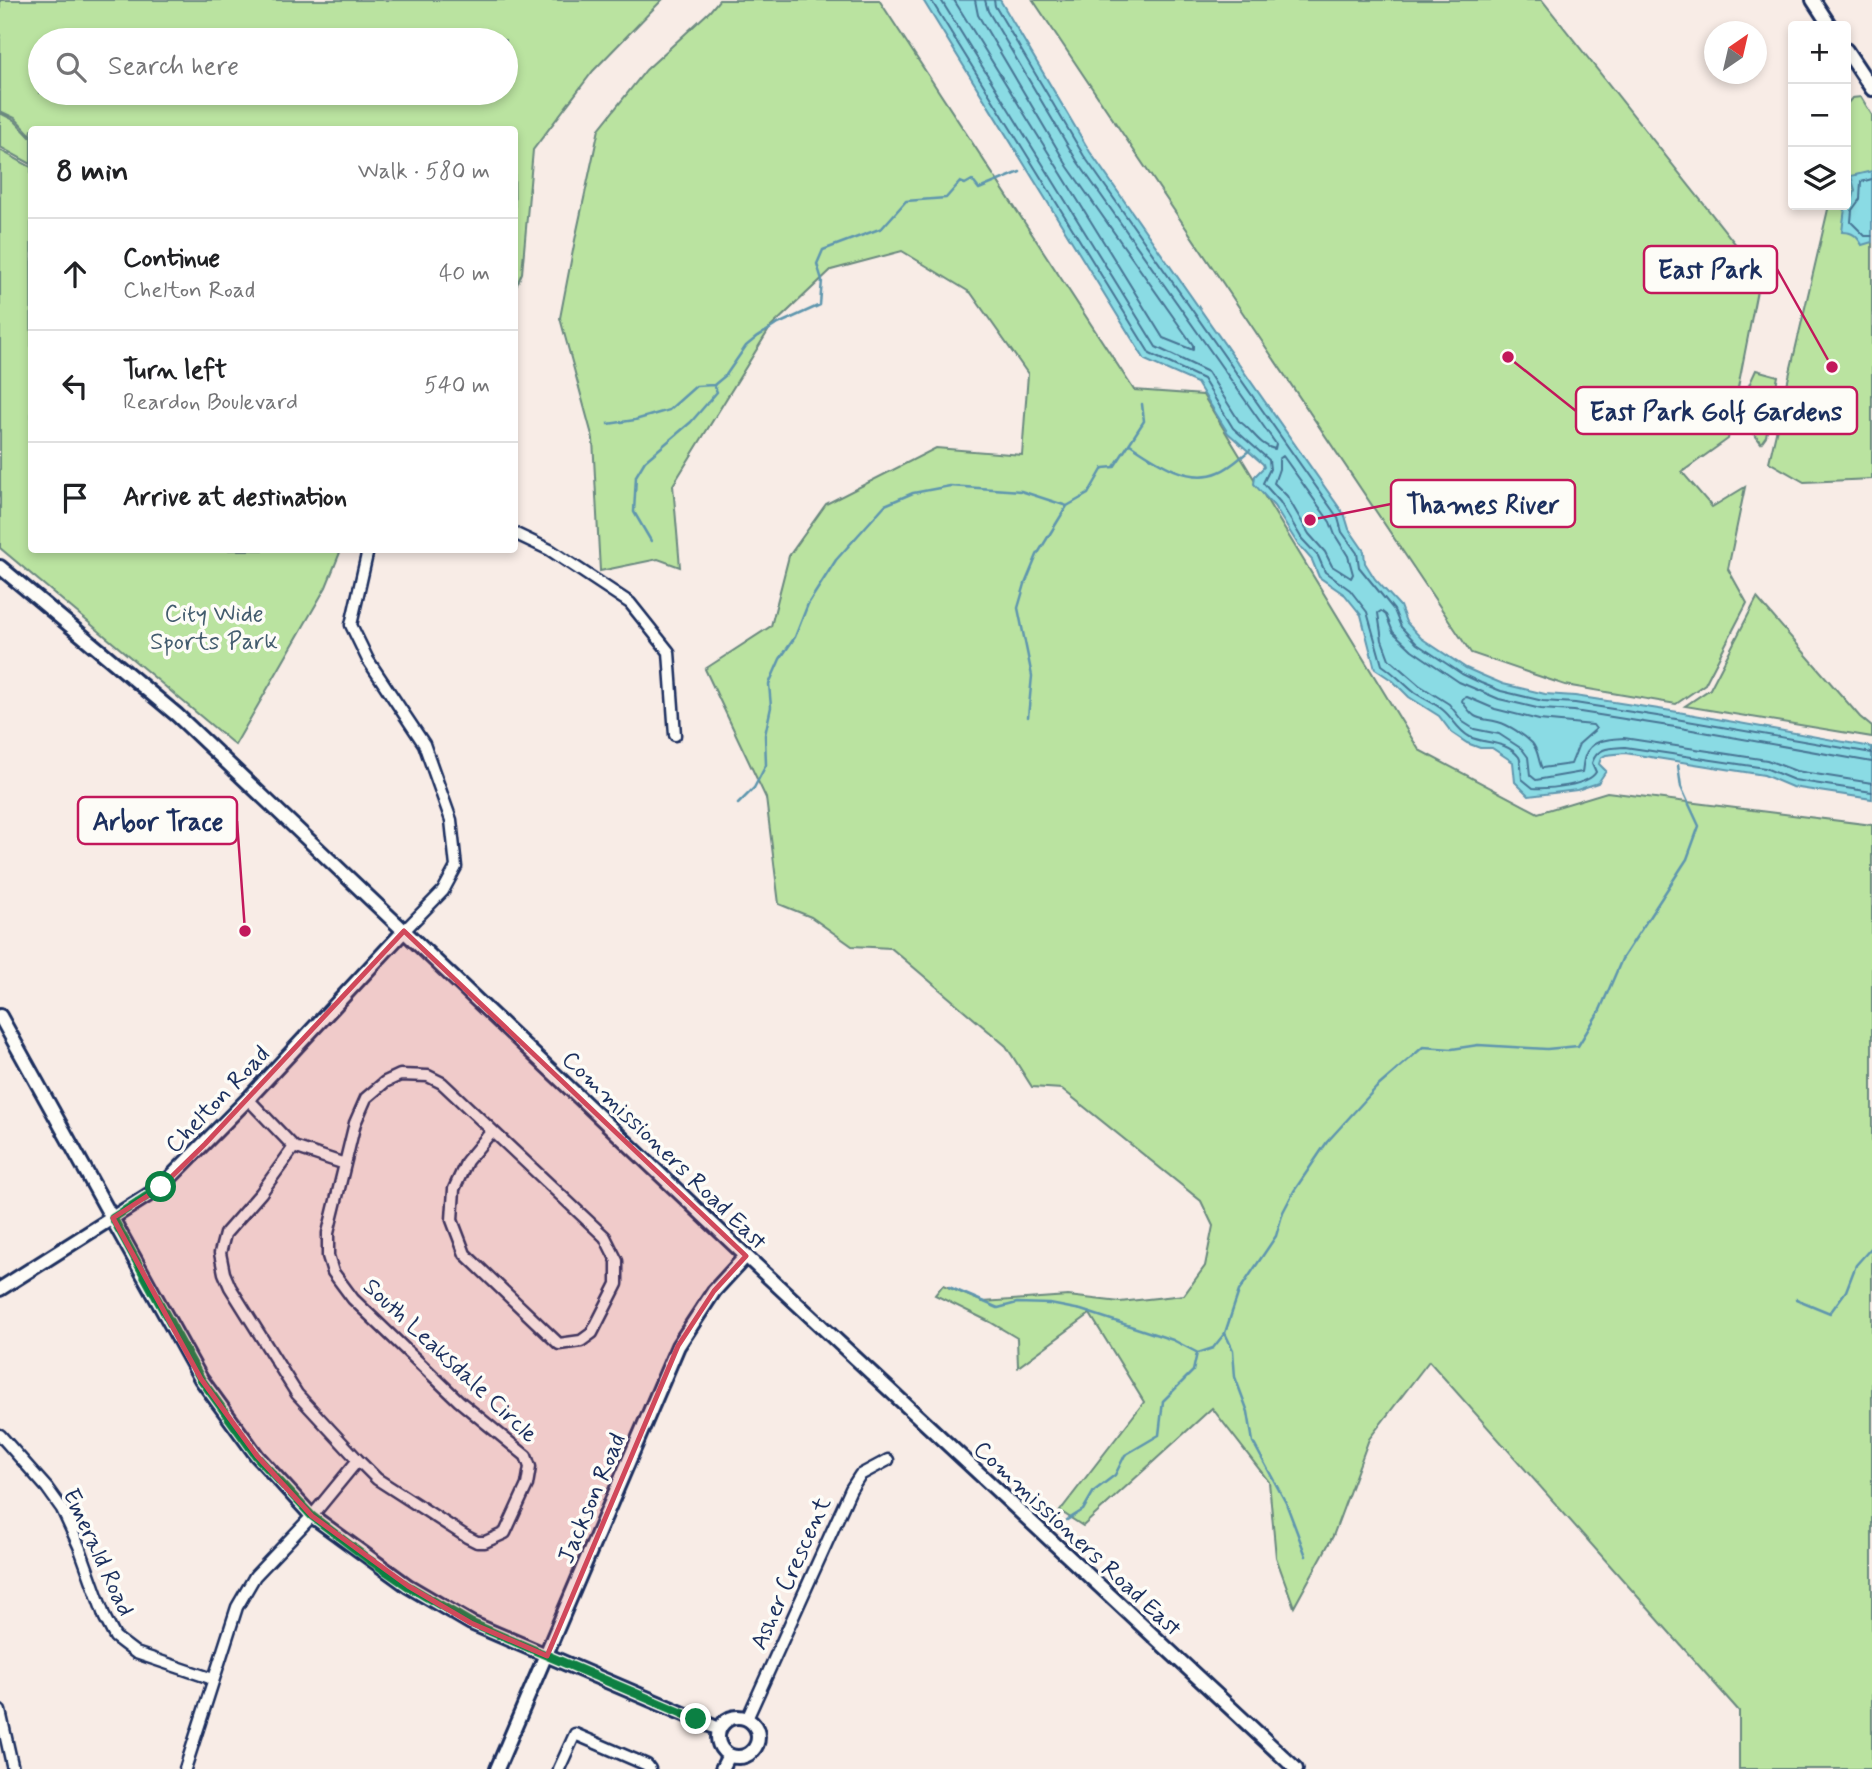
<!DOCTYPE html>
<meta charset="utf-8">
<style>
body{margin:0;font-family:Mynerve,sans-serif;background:#f6f6f6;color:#202124}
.controls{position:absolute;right:21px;top:21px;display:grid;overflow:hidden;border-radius:7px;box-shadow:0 4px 10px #0003}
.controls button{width:63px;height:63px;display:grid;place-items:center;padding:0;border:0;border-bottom:2px solid #e0e0e0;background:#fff;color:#202124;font:35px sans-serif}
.compass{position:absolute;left:1704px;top:21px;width:63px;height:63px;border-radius:50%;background:#fff;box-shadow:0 4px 10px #0003;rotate:34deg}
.stop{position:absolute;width:21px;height:21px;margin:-16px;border:5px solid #0b8043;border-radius:50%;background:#fff}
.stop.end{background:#0b8043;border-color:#fff;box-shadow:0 2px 7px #0008}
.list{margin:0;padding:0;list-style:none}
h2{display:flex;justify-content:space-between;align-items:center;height:91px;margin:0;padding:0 28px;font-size:30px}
h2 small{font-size:23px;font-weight:400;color:#757577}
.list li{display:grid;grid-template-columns:46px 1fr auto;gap:21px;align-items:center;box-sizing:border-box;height:112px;padding:0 28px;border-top:2px solid #e0e0e0}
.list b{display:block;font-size:26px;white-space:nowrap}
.list p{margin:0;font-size:23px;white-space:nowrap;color:#757577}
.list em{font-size:23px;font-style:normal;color:#757577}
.icon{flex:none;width:38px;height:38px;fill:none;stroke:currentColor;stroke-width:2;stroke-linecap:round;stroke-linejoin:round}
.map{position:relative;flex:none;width:1872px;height:1769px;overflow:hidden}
.search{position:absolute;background:#fff;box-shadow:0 4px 10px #0003;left:28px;top:28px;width:490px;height:77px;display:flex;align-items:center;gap:18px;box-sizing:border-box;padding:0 24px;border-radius:38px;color:#757577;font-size:26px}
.panel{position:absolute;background:#fff;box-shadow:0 4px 10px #0003;left:28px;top:126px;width:490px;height:427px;border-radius:7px}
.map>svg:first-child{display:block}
.green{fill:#bae3a0;stroke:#6a897f;stroke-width:2;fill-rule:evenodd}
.water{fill:#8adbe4;stroke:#5e96ae;stroke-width:2}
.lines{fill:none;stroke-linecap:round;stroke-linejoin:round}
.shore{stroke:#477494;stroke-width:2}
.stream{stroke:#5e96ae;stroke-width:2.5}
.minor-casing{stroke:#1b2f5e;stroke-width:15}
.tertiary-casing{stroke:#1b2f5e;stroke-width:18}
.secondary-casing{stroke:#1b2f5e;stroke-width:18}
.minor{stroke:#fdfcf7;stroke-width:10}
.tertiary{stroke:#fdfcf7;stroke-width:12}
.secondary{stroke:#fdfcf7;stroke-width:12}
.route{stroke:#0b8043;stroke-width:9}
.marked{fill:#d1495b;fill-opacity:0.2;stroke:#d1495b;stroke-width:5;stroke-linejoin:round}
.labels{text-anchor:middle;stroke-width:7;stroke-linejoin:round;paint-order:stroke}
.park-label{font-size:24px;fill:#435c6e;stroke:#fdfcf7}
.street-label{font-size:24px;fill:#1b2f5e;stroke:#fdfcf7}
.leader{fill:none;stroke:#c2185b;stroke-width:2.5}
.callout-dot{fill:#c2185b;stroke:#fdfcf7;stroke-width:2.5}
.callout{fill:#fdfcf7;stroke:#c2185b;stroke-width:2.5}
.callout-label{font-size:26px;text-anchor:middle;font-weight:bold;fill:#1b2f5e}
</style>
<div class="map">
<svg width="1872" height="1769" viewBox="0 0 1872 1769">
<rect width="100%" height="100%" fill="#f8ece6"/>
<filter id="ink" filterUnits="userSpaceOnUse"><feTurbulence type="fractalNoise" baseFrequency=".0143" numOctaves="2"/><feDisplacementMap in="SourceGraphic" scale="14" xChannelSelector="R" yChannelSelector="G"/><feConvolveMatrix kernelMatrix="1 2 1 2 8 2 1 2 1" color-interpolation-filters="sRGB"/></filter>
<g filter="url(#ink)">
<!-- green -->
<path class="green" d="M0,0h662l-69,71 -60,79 -11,123 -7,16 -1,-159h-482l-1,5 -16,-17 -15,-7zM40,40h466v53h-466z
M719,0h160l255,390 69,5 216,355 119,63 69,-21 265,33v944h-133v-58l-310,-350 -60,78 -36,97 -39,71 -18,-50 -7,-75 -57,-74 -129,118 -23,-15 84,-109 -54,-88 -72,53 -1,-29 -27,-16 -55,-27 8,-10 40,17 85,-6 52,6 64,-7 21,-29 8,-40 -12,-25 -139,-112 -30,-2 -26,-41 -115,-98 -39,-2 -41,-29 -32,-13 -13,-106 -61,-129 66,-43 18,-70 37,-52 110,-56 86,7 6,-81 -57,-81 -69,-42 -71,19 -61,58 -97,157 7,82 -22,-8 -58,12 -7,-132 -33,-121 15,-78 24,-111 47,-59 64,-59z
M1033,0h509l218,275 -32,164 -46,33 30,35 33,-20 -17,82 19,34 -42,81 -29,20 -111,-19 -94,-32z
M1861,97l11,18v364l-68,3 -35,-20 60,-257h17v-100l6,-7z
M0,113l14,7 17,18v26l-31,-17z
M0,150l31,17 1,383h309l-15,37 -91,158 -235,-197z
M1756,370l22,6 -12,60 -5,7 -10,-13 -7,-3c-8,-19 4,-39 12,-57z
M1757,598l103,119 12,10v10l-187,-31 25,-17z"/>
<!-- water -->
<path class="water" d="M923,0h77l90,152 255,364 4,13 15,22 1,12 10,16 25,27 6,16 15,16 45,30 18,8 19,8 42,10 30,2 103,16 194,35v52l-80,-12 -28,-12 -139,-22 -19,2 -5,3 -2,6 7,7 -8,12 -21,7 -48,6 -14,-14 -2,-20 -21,-14h-12l-13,-5 -15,-10 -13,-17 -30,-19 -16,-16 -18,-12 -14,-54 -16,-20 -26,-18 -7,-17 -15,-17 -23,-37 -20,-22 1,-8 9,-9 -1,-3 -35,-31 -31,-50 -52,-23z
M1872,171v71l-10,3c-5,-9 -9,-13 -20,-13l3,-24 8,-10 2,-8 -4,-14z"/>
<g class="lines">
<!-- shore -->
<path class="shore" d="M931,0l219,354 53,25 30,49 36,32 1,9 -7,14 17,19 22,37 16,17 7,16 25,18 17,22 15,53c12,8 22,19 33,28 9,6 20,10 28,17 10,8 14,20 27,27 14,7 36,3 49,20 3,6 2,16 3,22l11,9c15,1 55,-2 63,-16l-4,-9c5,-16 18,-15 33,-16l140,21 29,12 78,12
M941,0l215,347 52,25 31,49c13,8 20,25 36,28l1,-5 -199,-283 -89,-150 -3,-11
M954,0l209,338 30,12v-5l-125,-178 -90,-152 -3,-15
M994,0l1,6 89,150 254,362 4,14 15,21 2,14 35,43 7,17 16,17 45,30 19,9 20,8 42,10 32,2 101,16 196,34
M1872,179l-11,3 -1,17 -8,11 -1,12 14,14h7
M1283,456l47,66 5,13 13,21 5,18 -2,4 -19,-12 -7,-14 -16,-18 -22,-38 -13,-13 5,-14v-10z
M1467,697l28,12 44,11 54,5 3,4 -17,15 -8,20 -29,4c-4,-7 -3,-17 -10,-25 -8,-8 -23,-18 -34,-21 -21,-5 -22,0 -36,-21l1,-3z
M1872,762l-197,-35 -101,-16 -33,-2 -42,-10 -40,-17 -47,-32 -19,-18 -7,-17 -5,-4 -3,2 4,27 7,19 30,26 30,19 14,18 11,7 25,5 23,15 6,8 2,18 6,5 46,-8c1,-5 1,-11 3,-16 6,-17 24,-17 39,-18l143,22 29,11 76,12"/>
<!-- stream -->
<path class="stream" d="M608,424l27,-4 34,-10 27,-24 18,-1 12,-10 20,-29 11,-9 19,-12 44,-20 2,-25 -5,-16 6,-14 59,-22 24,-27 40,-3 14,-16 5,2 7,-4 7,9 41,-17
M1130,444c25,17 59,41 89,28 11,-4 22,-15 31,-22
M651,541l-17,-29 2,-36 9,-15 46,-39 26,-30 -3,-7
M1028,717l4,-41 -14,-68 7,-24 12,-29 30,-49
M738,804l16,-16 12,-23 -1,-30 6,-28 -2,-23 11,-25 15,-22 13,-33 28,-44 49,-55 28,-12 37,-7 71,5 46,15 21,-12 15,-26 11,-1 30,-46 -2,-17
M949,1287l49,21 19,-5 33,1 31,6 92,30 25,13 15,-5 12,-15 14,-42 37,-55 7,-24 11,-21 33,-49 49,-54 47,-41 29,2 26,-4 69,4 31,-3 22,-36 22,-51 65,-100 12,-33 -18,-39 -3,-22
M1796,1299l34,14 16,-22 10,-26 16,-18
M1225,1333l8,17 2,27 13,35 5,30 33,61 20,53
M1067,1520l16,-10 11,-19 21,-16 10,-20 34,-20 4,-34 30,-30 4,-18"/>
<defs>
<path id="minor" d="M514,533l36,17 80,53 39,49 6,83
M368,550l-17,75 17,35 56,84 27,76 5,47 -13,24 -39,40
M248,1099l46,48 51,17
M294,1147l-33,46 -36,41 -5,19 4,20 6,14 67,107 61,66 19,19 90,58 10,5h8l20,-9 22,-48 3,-18 -4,-11 -67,-55 -106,-102 -20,-27 -5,-16v-23l17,-69 10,-41 11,-25 19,-16 15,-7 28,1 14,7 163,154 12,24v23l-25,49 -11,8 -22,3 -94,-90 -13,-34 2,-31 13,-28 25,-30
M0,1435l47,53 15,21 17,37 26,72 10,19 21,16 77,26
M0,1711l13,58
M747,1719l104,-230 9,-14 28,-15
M185,1769l52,-162 18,-31 57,-60 46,-56
M559,1769l16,-35 72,31 3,4"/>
<path id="tertiary" d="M0,1016l201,363 56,77 55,60 96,70 63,37 248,106
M0,1289l161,-102 87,-88 156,-168
M718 1737a20 20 0 1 1 40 0a20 20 0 1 1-40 0Z
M722,1769l7,-14"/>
<path id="secondary" d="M1813,0l17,26
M1846,50l26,39
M0,567l177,148 569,541 550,513
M497,1769l181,-423 36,-55 32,-35"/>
</defs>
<!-- minor casing -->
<use href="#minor" class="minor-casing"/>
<!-- tertiary casing -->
<use href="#tertiary" class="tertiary-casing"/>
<!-- secondary casing -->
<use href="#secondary" class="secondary-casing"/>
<!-- minor -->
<use href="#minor" class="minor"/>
<!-- tertiary -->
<use href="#tertiary" class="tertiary"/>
<!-- secondary -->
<use href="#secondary" class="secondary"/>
</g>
</g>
<g class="lines" filter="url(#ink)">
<!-- route -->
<path class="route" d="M161,1187l-48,31 88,161 56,78 55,59 56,43 40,27 63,37 225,96"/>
</g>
<!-- marked area -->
<path class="marked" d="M404,931l342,325 -32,35 -36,55 -131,310 -76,-33 -63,-37 -96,-70 -55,-60 -56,-77 -88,-161 48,-31 44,-43z"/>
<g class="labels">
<!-- park labels -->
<g class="park-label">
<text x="214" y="621">City Wide<tspan x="214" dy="28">Sports Park</tspan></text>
</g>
<!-- street labels -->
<g class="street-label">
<text transform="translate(217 1099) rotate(-46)" y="8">Chelton Road</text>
<text transform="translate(665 1150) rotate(44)" y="8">Commissioners Road East</text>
<text transform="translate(451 1360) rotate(43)" y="8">South Leaksdale Circle</text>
<text transform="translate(591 1498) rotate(-67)" y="8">Jackson Road</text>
<text transform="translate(1078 1538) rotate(43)" y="8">Commissioners Road East</text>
<text transform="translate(99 1552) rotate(65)" y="8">Emerald Road</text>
<text transform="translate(790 1573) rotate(-66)" y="8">Asher Crescent</text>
</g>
</g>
<!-- callouts -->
<path class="leader" d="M1832 367L1777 269M1508 357L1576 411M1310 520L1391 504M245 931L237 821"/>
<g class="callout-dot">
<circle cx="1832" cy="367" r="7"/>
<circle cx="1508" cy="357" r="7"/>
<circle cx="1310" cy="520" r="7"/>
<circle cx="245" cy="931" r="7"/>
</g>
<g class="callout">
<rect x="1644" y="246" width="133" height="47" rx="7"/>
<rect x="1576" y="387" width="281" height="47" rx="7"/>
<rect x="1391" y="480" width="184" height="47" rx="7"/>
<rect x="78" y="797" width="159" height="47" rx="7"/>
</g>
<g class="callout-label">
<text x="1710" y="278">East Park</text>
<text x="1716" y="420">East Park Golf Gardens</text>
<text x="1483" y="513">Thames River</text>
<text x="158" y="830">Arbor Trace</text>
</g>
</svg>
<div class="controls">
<button>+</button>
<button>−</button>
<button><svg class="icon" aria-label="layers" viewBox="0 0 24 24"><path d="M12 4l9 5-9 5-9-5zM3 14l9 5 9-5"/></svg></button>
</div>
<svg class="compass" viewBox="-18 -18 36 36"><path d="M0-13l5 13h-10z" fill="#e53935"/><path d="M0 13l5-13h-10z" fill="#757577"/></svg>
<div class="stop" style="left:161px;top:1187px"></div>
<div class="stop end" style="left:696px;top:1719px"></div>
<div class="search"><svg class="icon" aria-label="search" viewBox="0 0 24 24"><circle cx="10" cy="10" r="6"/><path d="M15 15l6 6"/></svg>Search here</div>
<section class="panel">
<h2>8 min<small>Walk · 580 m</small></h2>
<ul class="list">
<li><svg class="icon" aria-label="ahead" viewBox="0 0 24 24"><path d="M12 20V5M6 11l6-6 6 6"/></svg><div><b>Continue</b><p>Chelton Road</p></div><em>40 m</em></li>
<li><svg class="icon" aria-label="left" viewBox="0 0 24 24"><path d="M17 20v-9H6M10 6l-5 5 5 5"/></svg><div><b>Turn left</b><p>Reardon Boulevard</p></div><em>540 m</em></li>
<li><svg class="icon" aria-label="arrive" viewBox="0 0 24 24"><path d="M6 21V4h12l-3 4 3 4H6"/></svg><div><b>Arrive at destination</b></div></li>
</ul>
</section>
</div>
